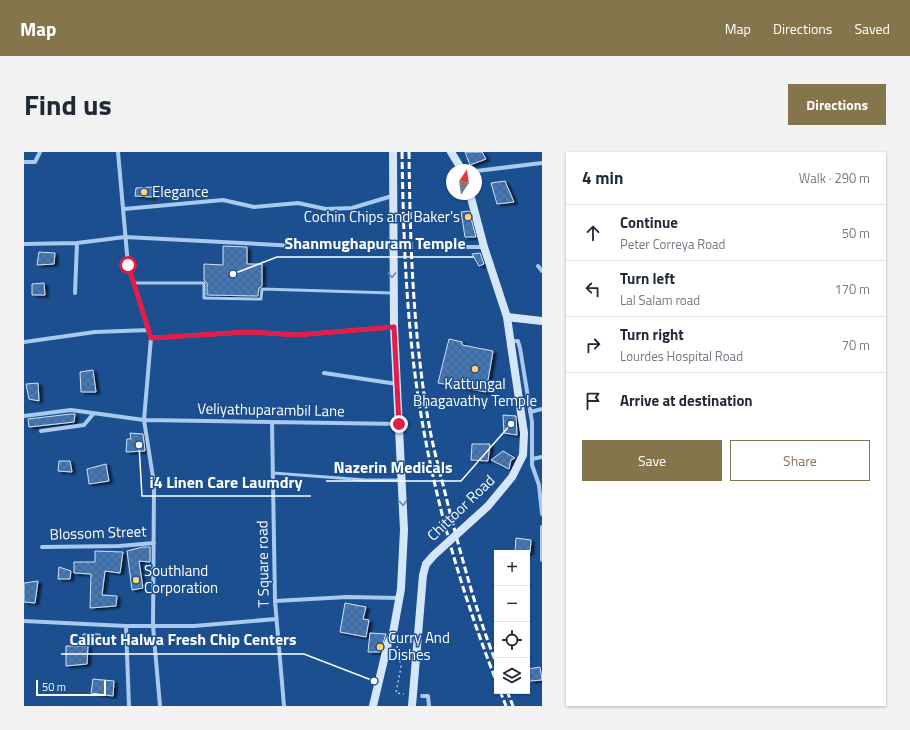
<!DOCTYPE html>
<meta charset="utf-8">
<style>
body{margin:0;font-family:"Titillium Web",sans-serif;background:#f2f2f3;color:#1f2937}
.controls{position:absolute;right:12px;bottom:12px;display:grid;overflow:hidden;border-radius:0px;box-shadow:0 1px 3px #0004}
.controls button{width:36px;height:36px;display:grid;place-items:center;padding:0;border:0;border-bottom:1px solid #e0e1e3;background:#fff;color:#1f2937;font:20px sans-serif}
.compass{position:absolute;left:422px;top:12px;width:36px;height:36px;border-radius:50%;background:#fff;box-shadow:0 1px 3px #0004;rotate:13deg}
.scale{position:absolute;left:12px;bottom:10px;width:70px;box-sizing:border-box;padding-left:4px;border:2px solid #fff;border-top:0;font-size:11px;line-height:14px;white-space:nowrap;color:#fff;-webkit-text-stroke:3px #1b4f8f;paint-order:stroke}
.stop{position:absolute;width:12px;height:12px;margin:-9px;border:3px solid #e11d48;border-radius:50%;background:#fff}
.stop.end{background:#e11d48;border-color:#fff;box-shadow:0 1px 4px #0008}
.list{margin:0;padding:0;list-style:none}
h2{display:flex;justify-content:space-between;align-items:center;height:52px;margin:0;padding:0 16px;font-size:17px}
h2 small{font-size:13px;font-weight:400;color:#747a83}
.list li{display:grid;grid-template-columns:26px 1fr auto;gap:12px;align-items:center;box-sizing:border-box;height:56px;padding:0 16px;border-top:1px solid #e0e1e3}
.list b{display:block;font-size:15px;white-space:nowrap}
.list p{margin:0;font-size:13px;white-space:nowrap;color:#747a83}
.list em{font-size:13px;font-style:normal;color:#747a83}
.actions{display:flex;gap:8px;padding:12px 16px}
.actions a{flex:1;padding:9px 0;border:1px solid #84754c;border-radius:0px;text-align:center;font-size:14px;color:#84754c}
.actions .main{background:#84754c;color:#fff}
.icon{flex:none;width:22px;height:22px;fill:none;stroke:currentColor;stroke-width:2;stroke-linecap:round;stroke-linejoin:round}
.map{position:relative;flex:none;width:518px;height:554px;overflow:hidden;border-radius:0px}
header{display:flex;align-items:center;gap:24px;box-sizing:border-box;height:56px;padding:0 20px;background:#84754c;color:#fff}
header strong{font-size:19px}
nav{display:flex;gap:22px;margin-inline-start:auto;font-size:14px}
.intro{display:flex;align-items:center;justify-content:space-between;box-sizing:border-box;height:96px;padding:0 24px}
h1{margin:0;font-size:28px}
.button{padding:10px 18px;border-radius:0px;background:#84754c;color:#fff;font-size:14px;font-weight:700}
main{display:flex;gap:24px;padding:0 24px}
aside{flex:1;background:#fff;border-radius:0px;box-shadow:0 1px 3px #0004}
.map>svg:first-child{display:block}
.building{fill:url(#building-cross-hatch);stroke:#cfe3fa;filter:url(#shadow)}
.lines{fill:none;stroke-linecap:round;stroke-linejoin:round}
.path{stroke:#a9c9ee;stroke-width:1.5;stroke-dasharray:2 3;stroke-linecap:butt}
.lane{stroke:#a9c9ee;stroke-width:3}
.street{stroke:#a9c9ee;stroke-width:4}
.secondary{stroke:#d6e6fa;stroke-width:8}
.rail{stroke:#fff;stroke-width:3;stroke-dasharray:7 3;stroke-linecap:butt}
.secondary-bridge{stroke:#d6e6fa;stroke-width:8}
.oneway{stroke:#668bba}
.route{stroke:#e11d48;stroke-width:5}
.poi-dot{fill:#ffd166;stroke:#1b4f8f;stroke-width:1.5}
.labels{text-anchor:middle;stroke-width:3;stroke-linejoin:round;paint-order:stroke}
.poi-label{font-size:15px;fill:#fff;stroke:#1b4f8f;text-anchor:start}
.street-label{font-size:15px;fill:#fff;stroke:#1b4f8f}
.leader{fill:none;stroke:#fff;stroke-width:1.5}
.callout-dot{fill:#fff;stroke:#1b4f8f;stroke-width:1.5}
.callout-label{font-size:16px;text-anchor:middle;font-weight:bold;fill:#fff;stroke:#1b4f8f;stroke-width:3;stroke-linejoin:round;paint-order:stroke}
</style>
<header>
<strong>Map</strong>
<nav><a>Map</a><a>Directions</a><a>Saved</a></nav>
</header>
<div class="intro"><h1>Find us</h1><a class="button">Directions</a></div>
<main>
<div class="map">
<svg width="518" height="554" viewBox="0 0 518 554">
<defs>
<pattern id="building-cross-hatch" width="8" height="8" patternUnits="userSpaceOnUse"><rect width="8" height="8" fill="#4478b7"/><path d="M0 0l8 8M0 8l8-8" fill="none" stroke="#486282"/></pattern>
<filter id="shadow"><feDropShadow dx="3.5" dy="2" stdDeviation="1" flood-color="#0009"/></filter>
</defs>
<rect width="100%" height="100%" fill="#1b4f8f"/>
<!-- building -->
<path class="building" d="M441,0h17l4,7 -16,6z
M481,29l9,21 -17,2 -6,-21z
M129,35v10l-18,-1 1,-8z
M445,59l7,26h-11l-4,-25z
M199,94l24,1v17h15v22l-3,2 -1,8 -51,-1v-12l-3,-3v-16l19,1z
M15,100l16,1 -1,11 -17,1z
M456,101l4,11 -5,2 -7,-12z
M20,131l1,12h-13v-11z
M425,187l13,3v3l31,6 -7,41 -48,-9z
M69,218l3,22h-15l-1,-20z
M14,231l1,18 -10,-2 -3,-15z
M47,262h4l-1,8 -45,5 -1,-8z
M479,263l13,1 1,19 -13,-2z
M106,281l13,1 2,17 -19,1 1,-13h4z
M448,292h18l-2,17 -17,-1z
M479,299l12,7 -4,2 -2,9 -18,-9z
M35,309h11l2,11 -14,-1z
M82,312l3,17 -20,3 -2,-15z
M492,386l15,2 -1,13h-15z
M119,395h7v15l-11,-1 4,27 -11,2 -5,-39z
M71,399l28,1 -3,21 -15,-2 -3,24 15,1 -1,10 -26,2 1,-34 -17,-1v-11h21z
M35,415l12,4 -1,8h-12z
M14,429l-3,22 -11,-1v-19z
M321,451l21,4 -3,12 6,1 -3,17 -26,-5z
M346,481l16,1 -6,18h-12z
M59,482h17l1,9h-18z
M42,494h22l-1,18 -21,2z
M516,515l2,13 -12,1 -2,-12z
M69,527l21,2 -1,15 -22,-3z"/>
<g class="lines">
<!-- path -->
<path class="path" d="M387,96h5
M373,494l4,21 -5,26 8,1"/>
<!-- lane -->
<path class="lane" d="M110,131h70v15l57,1 1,-10 130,4
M249,321l93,7h35"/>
<!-- street -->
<path class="street" d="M94,0l10,113 23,73 -7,82 10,64 -1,142 7,80
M0,10h11l5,-10
M452,19l66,-8
M100,57l99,-9 31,7 44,-4 28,6 26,-1 40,-12
M0,92l53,-1 48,-6 172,9 96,2
M398,95h62
M514,114l4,5
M51,141l2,-50
M127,186l97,-6 49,3 97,-8
M486,189h8l2,7 12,74v43l7,20 3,29
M0,190l71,-10 54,-2
M300,221l73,11
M506,260l12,-3
M0,264l47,-6 73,10 255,4
M248,270l3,179 9,105
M17,279l43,-6 10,-12
M508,307l10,-2
M518,375v33
M18,395l77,-1 35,-3
M251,449l72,-4 52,1
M0,469l102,5
M398,544h6l1,10
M105,554l-3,-80h68l82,-7"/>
<!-- secondary -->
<path class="secondary" d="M427,0l11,18
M446,42l14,53 23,70 4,28
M483,165l35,4
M349,554l15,-63 5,-10 8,-44 3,-59 -10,-203 -1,-175"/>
<!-- rail -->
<path class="rail" d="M378,0c1,66 3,131 10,197 12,114 43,227 85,334
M385,0c1,93 4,186 21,278 5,26 13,53 19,79 14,53 28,106 48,156
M476,539l6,15
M483,539l6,15"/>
<!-- secondary-bridge -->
<path class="secondary-bridge" d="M388,554l11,-131 3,-11 8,-9 54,-49 24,-29 11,-22 1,-22 -13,-88"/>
</g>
<!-- one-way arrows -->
<defs><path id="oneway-chevron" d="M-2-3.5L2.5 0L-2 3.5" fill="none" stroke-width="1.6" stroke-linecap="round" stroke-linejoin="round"/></defs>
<g class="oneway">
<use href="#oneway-chevron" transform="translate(368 123) rotate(90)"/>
<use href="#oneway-chevron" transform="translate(379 351) rotate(87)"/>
</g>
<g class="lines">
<!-- route -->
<path class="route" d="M104,113l23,73 97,-6 49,3 97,-8 5,97"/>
</g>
<!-- markers -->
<g class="poi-dot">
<circle cx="120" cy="40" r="4"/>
<circle cx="444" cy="65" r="4"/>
<circle cx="451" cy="217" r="4"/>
<circle cx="112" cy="428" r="4"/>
<circle cx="356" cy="495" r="4"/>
</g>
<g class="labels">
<!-- poi labels -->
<g class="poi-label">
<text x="128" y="45">Elegance</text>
<text x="436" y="70" text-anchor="end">Cochin Chips and Baker's</text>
<text x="451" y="237" text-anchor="middle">Kattungal<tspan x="451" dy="17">Bhagavathy Temple</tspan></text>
<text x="120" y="424">Southland<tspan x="120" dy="17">Corporation</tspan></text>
<text x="364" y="491">Curry And<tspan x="364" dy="17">Dishes</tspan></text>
</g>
<!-- street labels -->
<g class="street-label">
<text transform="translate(247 258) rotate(1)" y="5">Veliyathuparambil Lane</text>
<text transform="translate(437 356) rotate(-44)" y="5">Chittoor Road</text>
<text transform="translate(74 381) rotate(-2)" y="5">Blossom Street</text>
<text transform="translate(239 412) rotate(-91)" y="5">T Square road</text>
</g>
</g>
<!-- callouts -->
<path class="leader" d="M209 122L253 105H450M487 272L437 329H302M115 293L118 344H287M350 529L280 502H37"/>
<g class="callout-dot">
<circle cx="209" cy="122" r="4"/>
<circle cx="487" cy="272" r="4"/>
<circle cx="115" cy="293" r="4"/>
<circle cx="350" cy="529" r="4"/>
</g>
<g class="callout-label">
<text x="351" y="97">Shanmughapuram Temple</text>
<text x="369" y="321">Nazerin Medicals</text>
<text x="202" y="336">i4 Linen Care Laumdry</text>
<text x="159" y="493">Calicut Halwa Fresh Chip Centers</text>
</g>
</svg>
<div class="controls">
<button>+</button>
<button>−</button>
<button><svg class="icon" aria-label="locate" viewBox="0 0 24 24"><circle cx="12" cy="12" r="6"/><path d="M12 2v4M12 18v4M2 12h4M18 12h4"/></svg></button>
<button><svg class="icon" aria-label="layers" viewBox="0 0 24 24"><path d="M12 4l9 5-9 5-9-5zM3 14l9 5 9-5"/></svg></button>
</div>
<svg class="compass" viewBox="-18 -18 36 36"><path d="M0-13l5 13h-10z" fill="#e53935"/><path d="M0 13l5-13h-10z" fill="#747a83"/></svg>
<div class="scale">50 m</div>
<div class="stop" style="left:104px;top:113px"></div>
<div class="stop end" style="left:375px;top:272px"></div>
</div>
<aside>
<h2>4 min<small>Walk · 290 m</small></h2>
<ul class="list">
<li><svg class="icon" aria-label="ahead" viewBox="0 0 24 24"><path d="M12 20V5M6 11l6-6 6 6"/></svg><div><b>Continue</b><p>Peter Correya Road</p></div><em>50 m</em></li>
<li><svg class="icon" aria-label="left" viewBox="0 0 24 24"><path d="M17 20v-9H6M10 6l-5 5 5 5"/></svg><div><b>Turn left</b><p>Lal Salam road</p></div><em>170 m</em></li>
<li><svg class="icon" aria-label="right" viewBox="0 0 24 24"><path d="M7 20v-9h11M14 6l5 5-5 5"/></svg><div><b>Turn right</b><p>Lourdes Hospital Road</p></div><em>70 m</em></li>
<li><svg class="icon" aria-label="arrive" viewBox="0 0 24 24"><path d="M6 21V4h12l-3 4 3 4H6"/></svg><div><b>Arrive at destination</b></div></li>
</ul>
<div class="actions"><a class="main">Save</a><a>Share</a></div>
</aside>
</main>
